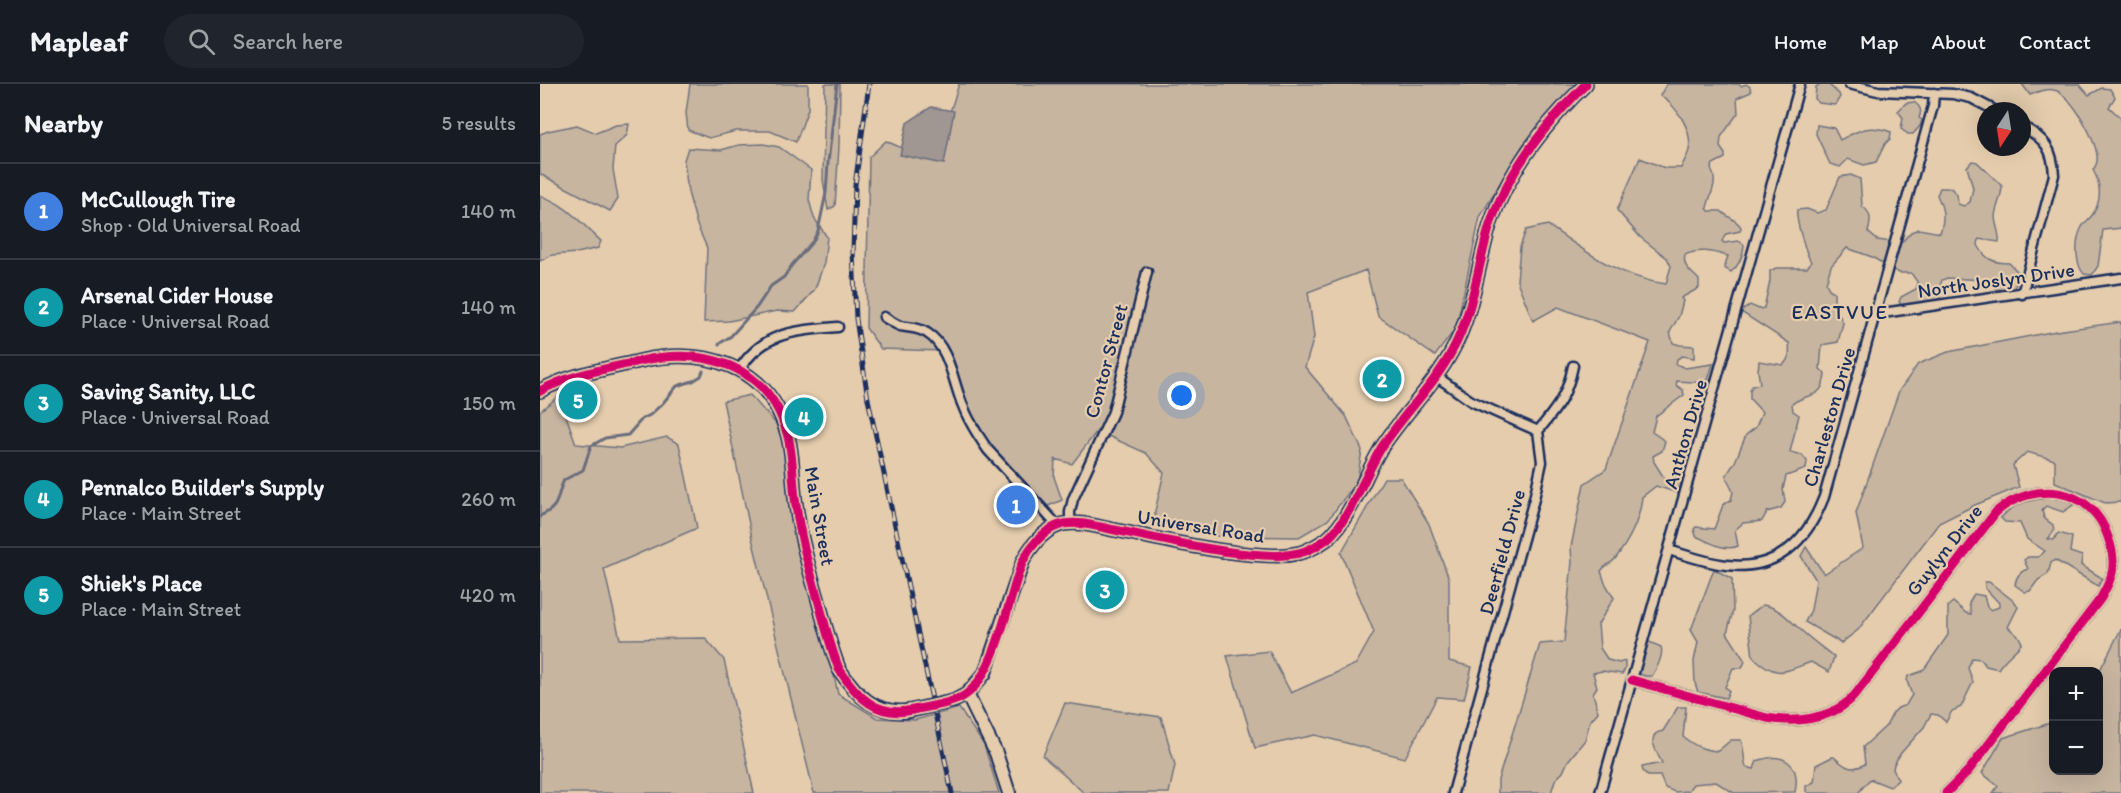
<!DOCTYPE html>
<meta charset="utf-8">
<style>
body{margin:0;font-family:Itim,sans-serif;background:#20242c;color:#f1f3f6}
.controls{position:absolute;right:18px;bottom:18px;display:grid;overflow:hidden;border-radius:12px;box-shadow:0 6px 24px #0002}
.controls button{width:54px;height:54px;display:grid;place-items:center;padding:0;border:0;border-bottom:2px solid #363941;background:#171b24;color:#f1f3f6;font:30px sans-serif}
.compass{position:absolute;left:1437px;top:18px;width:54px;height:54px;border-radius:50%;background:#171b24;box-shadow:0 6px 24px #0002;rotate:192deg}
.you{position:absolute;left:642px;top:312px;width:21px;height:21px;margin:-15px;border:4px solid #fff;border-radius:50%;background:#1a73e8;box-shadow:0 0 0 9px #1a73e833}
.badge{display:grid;place-items:center;width:39px;height:39px;border-radius:50%;background:#ea580c;color:#fff;font-size:20px;font-weight:700}
.pin{position:absolute;translate:-50% -50%;border:3px solid #fff;box-shadow:0 2px 6px #0006}
.list{margin:0;padding:0;list-style:none}
h2{display:flex;justify-content:space-between;align-items:center;height:78px;margin:0;padding:0 24px;font-size:26px}
h2 small{font-size:20px;font-weight:400;color:#9ea1a6}
.list li{display:grid;grid-template-columns:39px 1fr auto;gap:18px;align-items:center;box-sizing:border-box;height:96px;padding:0 24px;border-top:2px solid #363941}
.list b{display:block;font-size:22px;white-space:nowrap}
.list p{margin:0;font-size:20px;white-space:nowrap;color:#9ea1a6}
.list em{font-size:20px;font-style:normal;color:#9ea1a6}
.icon{flex:none;width:33px;height:33px;fill:none;stroke:currentColor;stroke-width:2;stroke-linecap:round;stroke-linejoin:round}
.map{position:relative;flex:none;width:1581px;height:709px;overflow:hidden}
header{display:flex;align-items:center;gap:36px;box-sizing:border-box;height:84px;padding:0 30px;background:#171b24;border-bottom:2px solid #363941}
header strong{font-size:28px}
nav{display:flex;gap:33px;margin-inline-start:auto;font-size:21px}
.search{width:420px;height:54px;background:#20242c;display:flex;align-items:center;gap:15px;box-sizing:border-box;padding:0 21px;border-radius:33px;color:#9ea1a6;font-size:22px}
main{display:flex}
aside{flex:1;background:#171b24}
.map>svg:first-child{display:block}
.green{fill:#c7b5a0;stroke:#71727f;stroke-width:1.5}
.water{fill:#a09692;stroke:#6b6d7d;stroke-width:1.5}
.lines{fill:none;stroke-linecap:round;stroke-linejoin:round}
.stream{stroke:#6b6d7d;stroke-width:3}
.street-casing{stroke:#1b2f5e;stroke-width:13}
.secondary-casing{stroke:#1b2f5e;stroke-width:16}
.street{stroke:#e4ccac;stroke-width:8}
.secondary{stroke:#e4ccac;stroke-width:12}
.rail-casing{stroke:#1b2f5e;stroke-width:5}
.rail{stroke:#e4ccac;stroke-width:3;stroke-dasharray:9;stroke-linecap:butt}
.secondary-bridge-casing{stroke:#1b2f5e;stroke-width:16;stroke-linecap:butt}
.secondary-bridge{stroke:#e4ccac;stroke-width:12}
.cycleway-casing{stroke:#e4ccac;stroke-width:13}
.cycleway{stroke:#d6006c;stroke-width:9}
.labels{text-anchor:middle;stroke-width:4.5;stroke-linejoin:round;paint-order:stroke}
.street-label{font-size:20px;fill:#1b2f5e;stroke:#e4ccac}
.neighbourhood-label{font-size:21px;letter-spacing:1.5px;fill:#1b2f5e;stroke:#e4ccac}
</style>
<header>
<strong>Mapleaf</strong>
<div class="search"><svg class="icon" aria-label="search" viewBox="0 0 24 24"><circle cx="10" cy="10" r="6"/><path d="M15 15l6 6"/></svg>Search here</div>
<nav><a>Home</a><a>Map</a><a>About</a><a>Contact</a></nav>
</header>
<main>
<aside>
<h2>Nearby<small>5 results</small></h2>
<ul class="list">
<li><span class="badge" style="background:#3f7fe0">1</span><div><b>McCullough Tire</b><p>Shop · Old Universal Road</p></div><em>140 m</em></li>
<li><span class="badge" style="background:#0f9aa8">2</span><div><b>Arsenal Cider House</b><p>Place · Universal Road</p></div><em>140 m</em></li>
<li><span class="badge" style="background:#0f9aa8">3</span><div><b>Saving Sanity, LLC</b><p>Place · Universal Road</p></div><em>150 m</em></li>
<li><span class="badge" style="background:#0f9aa8">4</span><div><b>Pennalco Builder's Supply</b><p>Place · Main Street</p></div><em>260 m</em></li>
<li><span class="badge" style="background:#0f9aa8">5</span><div><b>Shiek's Place</b><p>Place · Main Street</p></div><em>420 m</em></li>
</ul>
</aside>
<div class="map">
<svg width="1581" height="709" viewBox="0 0 1581 709">
<rect width="100%" height="100%" fill="#e4ccac"/>
<filter id="ink" filterUnits="userSpaceOnUse"><feTurbulence type="fractalNoise" baseFrequency=".0167" numOctaves="2"/><feDisplacementMap in="SourceGraphic" scale="12" xChannelSelector="R" yChannelSelector="G"/><feConvolveMatrix kernelMatrix="1 2 1 2 8 2 1 2 1" color-interpolation-filters="sRGB"/></filter>
<g filter="url(#ink)">
<!-- green -->
<path class="green" d="M150,0h118v25l-12,33 -26,-11h-34l-27,7 -21,-8 -2,-17z
M285,0h15l-1,63 -4,59 -7,4 -5,-30z
M419,0h621l-57,61 -43,72 -24,111 -21,28 -57,-40 -12,-46 -58,22 6,45 -9,30 41,49 16,34 -5,31 -29,39 -29,17 -82,-1 -62,-12v-13l9,-38 -18,-20 -49,-22 -25,33 -17,-5 -1,18 8,23 -14,6 -77,-75 -28,-80 -62,-2 -15,-21 3,-171 17,-16 31,14 20,-2z
M1127,0h71l3,2 5,-2 4,3 1,5 -14,6 1,15 -17,24 -1,10 5,7v4l-12,6 -2,5c8,14 -1,24 -4,39l2,3h12c6,6 16,9 20,16l-1,4 -14,3 -4,7 2,2 15,-2 5,4c-1,11 -4,20 -13,27l-7,-4 4,-12c-15,-4 -29,-8 -43,-1 -3,12 7,17 14,25v8l-18,10 2,3 -4,15 -9,16 3,11 7,2 14,1v12l-12,-2 -5,3 -1,5 9,4 28,-4 -6,19 -30,-2 -1,4 7,5 1,5 -28,21 -4,16 13,9 -3,10 -9,5 1,6 12,19 11,-4 5,4 -4,12 -22,-7 -14,11c-2,22 -13,44 -27,62 -4,5 -10,6 -14,12l4,12 9,15 -16,26 2,24 8,12 11,3 6,-2v8l-3,5 -20,-3 -9,2 4,14 -4,6 5,19 -8,9 -5,19 -17,21 -5,11 -8,8 -4,13h-53v-13l42,-136 24,-2 8,-80 -1,-15 13,-63 22,-15 44,-127 -92,-35 -25,14 -16,-40 3,-34 6,-17 22,-5c36,26 73,53 118,59l5,-18 -4,-8 -27,-21 -23,-27 23,-52 25,10h16c2,-6 7,-12 8,-18 4,-21 -13,-44 -29,-55z
M1280,0h8l11,10 1,3 -5,8 -16,-2 -4,-4 1,-12z
M1482,0h57l10,11 13,-7 8,1 5,8 -6,10 12,11v110l-18,2 -5,36 -6,9 -8,-1c-9,-10 -9,-33 -3,-45 2,-6 9,-10 12,-15 9,-14 8,-30 0,-44 2,-3 4,-6 4,-9 3,-16 -26,-68 -43,-71 -8,-2 -17,2 -24,5z
M1374,18c7,5 8,9 5,16l3,2 -2,6 -7,8h-5l-7,-5 2,-11 -5,-7 8,-8z
M89,40l-2,11 -12,11 -2,23 5,30 -8,12 -70,-37v-40l8,-3 29,-6 19,8 20,-8z
M1277,41l17,3 6,12c19,-10 29,-16 51,-8l-1,7 -5,5 -9,18 -12,3 -16,-6 -8,8 -10,-3 -14,-30z
M223,60l16,3 32,23 -2,30 5,18 13,19 -3,26 -9,26 -20,23 -18,-1 -48,10 -25,1 3,-74 -10,-23 -9,-33 -4,-32 4,-12 33,2 18,-5z
M1432,77l5,1 25,24c0,11 -6,20 -7,30 0,9 5,17 4,26l-20,-3 -1,6c7,14 15,18 31,18l12,12 -9,16 -15,-2 -12,-9 -38,-2 -5,2 -2,6v13l-37,7 -4,-4 2,-5 15,-8 2,-6 -7,-10h-12l-27,-16 -25,-9 -16,18 -5,17 3,6 5,3v12l9,19 -5,19 -16,3 -2,24 5,4c-2,28 -16,18 -33,31l1,7 6,4 -9,37 12,3 5,6 -1,8 -20,7 -3,13 2,13 -4,6 -14,4 -5,9 -19,2 -8,7 3,16c-13,6 -29,-4 -42,-10l-2,-7 2,-2 18,2 9,-24 8,-5 2,-8 -7,-16 9,-14 11,-27 10,-8 6,-15 -12,-13v-9l2,-4 8,-2 -2,-13 1,-10 24,4c7,-7 7,-13 6,-22l-48,-31 9,-7 9,4 5,-1 6,-27v-10l6,-3h31l4,-6c-5,-9 -16,-43 -14,-52l10,-1 10,4 9,-3 14,-33 11,-2 9,4 2,27c10,7 9,15 6,26l9,8 24,3 10,-11 8,-3 21,4c5,-15 4,-23 -3,-38l3,-7h11l6,7 1,9 6,2 6,-4 3,-14 -6,-21z
M0,112c24,6 43,29 61,45l-3,7 -21,5 -25,2 -12,6z
M1581,238v180l-16,1 -50,-21v-22l-28,-8 -14,13 6,22 -44,18 -36,18 -81,107 -17,13 -36,-21 6,-12 5,-30 -15,-24 5,-9 18,27 39,-26 -7,-35 43,-122 19,-27 30,-12 108,-21z
M210,311l29,32 59,267 39,24 38,2 44,-12 25,37 15,48h-185l-62,-255 -29,-137z
M19,312l17,48 44,4 47,-11 12,7 18,84 -93,41 16,70 85,-1 19,22 30,133h-214v-382z
M844,394h17l28,46 20,55v82l23,6 -8,32 -27,-2 -32,61 -90,-23 -60,13 -28,-92 42,-5 22,42 65,-29 18,-32 -33,-79z
M1514,413l19,4v4l-10,7 -17,-6 -4,4 2,8 9,7 1,6 -6,8 6,1 3,-6 2,-1 13,4 -2,15 12,4 -1,9 21,13 -4,8 -43,-26 -4,3 -3,11 -10,6 -8,11 -5,1 -10,-7c1,-8 5,-14 13,-16l-4,-9 4,-3h10l7,-6 -18,-12 -7,-16 -15,-1 -4,-4c14,-17 32,-18 53,-21z
M1174,485l18,10 1,32 -6,22 18,28 -3,7h-9l-8,19 4,4 -3,7 -28,-6 -3,-9 -1,-22 4,-19 -7,-12z
M1445,498h4l26,20 3,5 -10,20 11,10 3,6c-8,10 -17,15 -24,26l-12,-3 -5,-7 -9,-1 -4,10 5,14 -12,25 -9,4 -6,11 -8,-7 -7,-1 -7,13 -23,26 -7,11 -1,5 5,11 -8,7 -20,-8 -12,14h-49l-3,-2v-5l8,-4 2,-17 16,-8h2c11,10 17,15 31,7l-2,-17 23,-21 7,-13 5,-5 8,-3 6,-10 -5,-14 1,-5 12,-4 5,-4 23,-33v-29l5,-4 13,11 5,1 -2,-11 5,-9 10,2 3,11 4,3 8,-3v-4l-14,-15z
M1223,521c18,3 27,16 40,27 10,9 21,17 31,25l-5,15 -18,-10c-28,10 -33,17 -58,-5l-5,-41z
M1581,545v164h-128l5,-7 -16,-13 21,-35 50,-16 1,48h44l1,-98z
M1107,557l14,6c3,9 -4,21 -9,29h-6l-7,-2 -2,-6z
M525,619l96,14 14,48 -6,28h-85l-41,-37z
M1138,623h8l-3,30c12,9 20,13 35,14l13,-11h10c4,11 2,17 5,27l8,2 3,-8c27,-10 44,3 38,31l-61,1 -18,-11 -23,2 -5,7 -13,1 -10,-4 -5,-12h-12l-5,-5 -1,-4 20,-4c-5,-11 -18,-29 1,-32z"/>
<!-- water -->
<path class="water" d="M391,23l23,4 -10,53 -44,-9 7,-32z"/>
<g class="lines">
<!-- stream -->
<path class="stream" d="M179,260l12,-8 26,-29 14,-21 13,-9 8,-12 21,-24 5,-10 8,-38 2,-30 9,-79
M0,432c22,-10 15,-18 24,-36l19,-10 8,-24 14,-8 23,-3 14,-16 8,-4 12,-11 15,-18 16,-5 8,-5 2,-5"/>
<defs>
<path id="street" d="M1309,0l29,7 75,3 18,4 25,13
M1482,210l32,-119c-1,-26 -9,-36 -32,-49
M1336,230l245,-36
M344,233c5,3 11,7 16,9 10,2 18,1 27,7 23,14 26,50 36,73 6,16 16,31 25,44l69,75
M199,286c25,-39 56,-39 99,-43
M896,292l35,25 67,30
M998,347c19,-23 29,-35 35,-65
M530,440v-12l3,-13 40,-87 34,-140
M1129,466c19,6 39,13 58,15 50,6 80,-24 97,-68l109,-391 1,-13
M1092,596l135,38c28,5 60,2 82,-17 6,-5 11,-13 16,-19l131,-170c37,-32 96,-26 112,25 4,11 7,23 4,36 -2,9 -7,17 -11,25l-132,172 -23,23
M913,709l81,-294 8,-37 -4,-31
M1060,709l200,-709"/>
<path id="secondary" d="M0,307c30,-17 67,-22 100,-30 63,-14 128,3 147,72 7,23 5,48 9,72 4,32 13,63 22,94 6,23 12,47 21,70 17,26 36,46 70,42
M427,610l29,59 13,40
M414,617l13,-7 18,-21 38,-112c7,-14 19,-29 34,-35 17,-7 41,1 58,4 45,9 89,20 134,24 17,1 33,3 50,-1 10,-2 19,-8 28,-14 22,-18 38,-64 53,-89 22,-35 53,-63 72,-99 22,-40 25,-84 38,-126 18,-54 56,-102 96,-141"/>
</defs>
<!-- street casing -->
<use href="#street" class="street-casing"/>
<!-- secondary casing -->
<use href="#secondary" class="secondary-casing"/>
<!-- street -->
<use href="#street" class="street"/>
<!-- secondary -->
<use href="#secondary" class="secondary"/>
<defs>
<path id="rail" d="M329,0l-14,101 -2,67 3,67 12,80 84,394"/>
</defs>
<!-- rail casing -->
<use href="#rail" class="rail-casing"/>
<!-- rail -->
<use href="#rail" class="rail"/>
<defs>
<path id="secondary-bridge" d="M369,627l45,-10"/>
</defs>
<!-- secondary-bridge casing -->
<use href="#secondary-bridge" class="secondary-bridge-casing"/>
<!-- secondary-bridge -->
<use href="#secondary-bridge" class="secondary-bridge"/>
<defs>
<path id="cycleway" d="M0,307c30,-17 67,-22 100,-30 63,-14 128,3 147,72 7,23 5,48 9,72 4,32 13,63 22,94 6,23 12,47 21,70 18,28 38,49 74,41 16,-4 35,-5 49,-13 34,-18 46,-100 61,-136 7,-14 19,-29 34,-35 17,-7 41,1 58,4 45,9 89,20 134,24 17,1 33,3 50,-1 10,-2 19,-8 28,-14 22,-18 38,-64 53,-89 22,-35 53,-63 72,-99 22,-40 25,-84 38,-126 18,-54 56,-102 96,-141
M1092,596l135,38c28,5 60,2 82,-17 6,-5 11,-13 16,-19l131,-170c37,-32 96,-26 112,25 4,11 7,23 4,36 -2,9 -7,17 -11,25l-132,172 -23,23"/>
</defs>
<!-- cycleway casing -->
<use href="#cycleway" class="cycleway-casing"/>
<!-- cycleway -->
<use href="#cycleway" class="cycleway"/>
</g>
</g>
<g class="labels">
<!-- street labels -->
<g class="street-label">
<text transform="translate(1456 196) rotate(-8)" y="7">North Joslyn Drive</text>
<text transform="translate(566 277) rotate(-75)" y="7">Contor Street</text>
<text transform="translate(1289 333) rotate(-74)" y="7">Charleston Drive</text>
<text transform="translate(1145 350) rotate(-74)" y="7">Anthon Drive</text>
<text transform="translate(280 432) rotate(80)" y="7">Main Street</text>
<text transform="translate(661 442) rotate(9)" y="7">Universal Road</text>
<text transform="translate(1404 466) rotate(-52)" y="7">Guylyn Drive</text>
<text transform="translate(962 468) rotate(-75)" y="7">Deerfield Drive</text>
</g>
<!-- neighbourhood labels -->
<g class="neighbourhood-label">
<text x="1300" y="235">EASTVUE</text>
</g>
</g>
</svg>
<div class="controls">
<button>+</button>
<button>−</button>
</div>
<svg class="compass" viewBox="-18 -18 36 36"><path d="M0-13l5 13h-10z" fill="#e53935"/><path d="M0 13l5-13h-10z" fill="#9ea1a6"/></svg>
<div class="you"></div>
<div class="pin badge" style="left:476px;top:421px;background:#3f7fe0">1</div>
<div class="pin badge" style="left:842px;top:295px;background:#0f9aa8">2</div>
<div class="pin badge" style="left:565px;top:506px;background:#0f9aa8">3</div>
<div class="pin badge" style="left:264px;top:333px;background:#0f9aa8">4</div>
<div class="pin badge" style="left:38px;top:316px;background:#0f9aa8">5</div>
</div>
</main>
